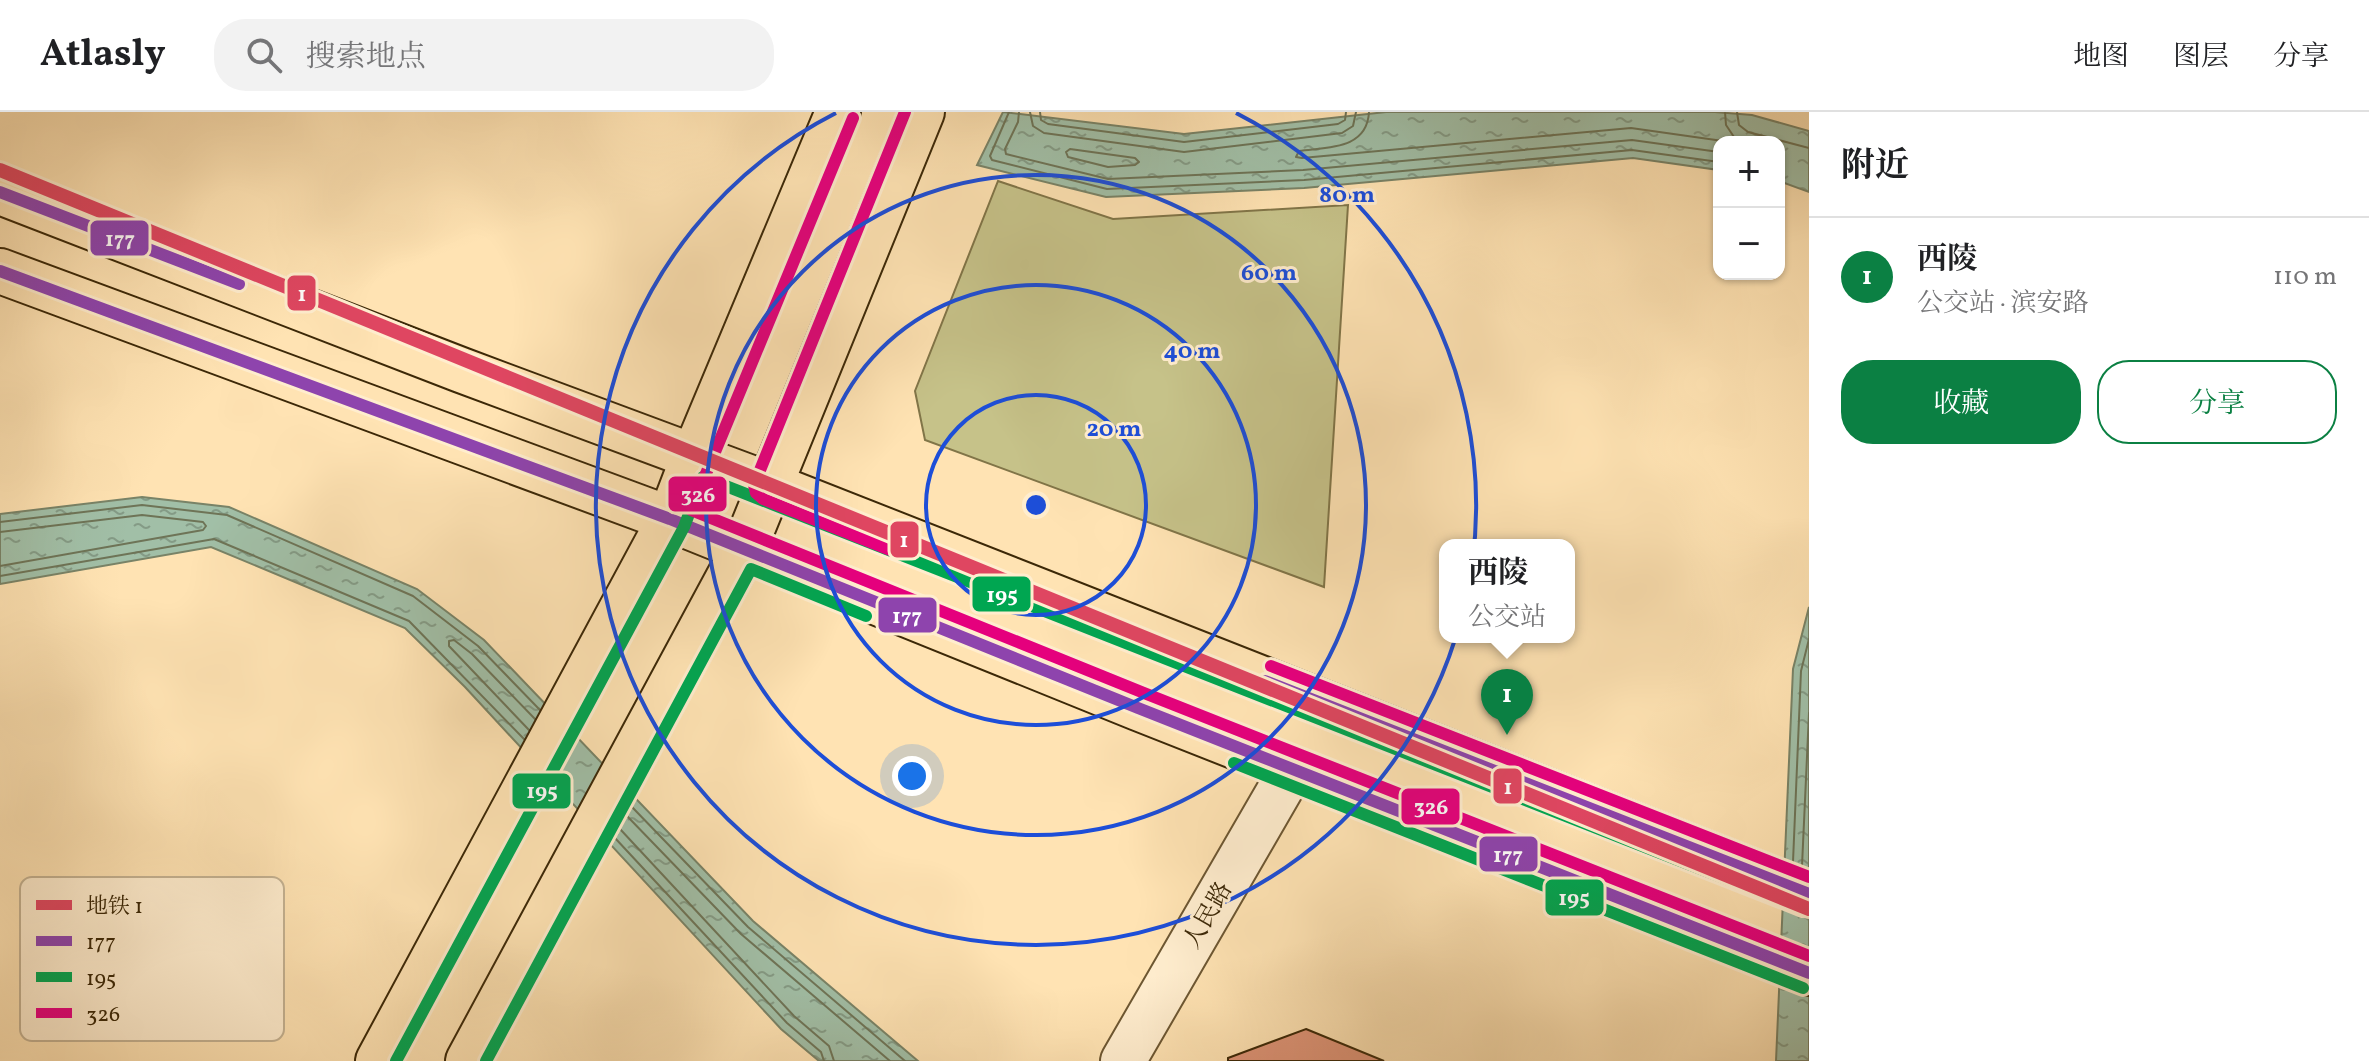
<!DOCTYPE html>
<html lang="zh">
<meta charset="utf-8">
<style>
body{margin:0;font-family:Vollkorn,"Noto Serif SC",serif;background:#f2f2f2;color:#202124}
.controls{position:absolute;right:24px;top:24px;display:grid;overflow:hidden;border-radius:16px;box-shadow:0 2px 6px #0004}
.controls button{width:72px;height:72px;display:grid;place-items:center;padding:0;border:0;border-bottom:2px solid #e0e0e0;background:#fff;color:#202124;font:40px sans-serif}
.you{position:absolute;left:912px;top:664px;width:28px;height:28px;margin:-20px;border:6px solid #fff;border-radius:50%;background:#1a73e8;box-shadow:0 0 0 12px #1a73e833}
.badge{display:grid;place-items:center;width:52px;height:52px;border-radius:50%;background:#0b8043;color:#fff;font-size:26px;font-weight:700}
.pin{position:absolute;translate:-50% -66px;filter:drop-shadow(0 2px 4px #0008)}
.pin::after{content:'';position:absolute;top:42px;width:28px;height:24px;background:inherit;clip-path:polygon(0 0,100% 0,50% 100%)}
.popup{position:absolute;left:1439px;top:427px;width:136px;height:104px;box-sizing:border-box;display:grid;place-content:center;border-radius:16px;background:#fff;filter:drop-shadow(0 2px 6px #0005);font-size:26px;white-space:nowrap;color:#757577}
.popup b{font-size:30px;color:#202124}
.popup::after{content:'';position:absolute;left:50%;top:100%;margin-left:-16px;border:16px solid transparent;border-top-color:#fff}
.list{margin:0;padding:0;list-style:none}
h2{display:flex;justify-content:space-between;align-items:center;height:104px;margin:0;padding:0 32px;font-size:34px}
h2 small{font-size:26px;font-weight:400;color:#757577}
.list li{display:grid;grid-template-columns:52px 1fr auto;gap:24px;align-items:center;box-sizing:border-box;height:120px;padding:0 32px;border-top:2px solid #e0e0e0}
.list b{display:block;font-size:30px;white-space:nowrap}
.list p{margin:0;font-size:26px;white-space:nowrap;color:#757577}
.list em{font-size:26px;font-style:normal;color:#757577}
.actions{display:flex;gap:16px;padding:24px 32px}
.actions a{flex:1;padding:18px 0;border:2px solid #0b8043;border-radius:32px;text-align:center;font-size:28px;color:#0b8043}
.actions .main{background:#0b8043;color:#fff}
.icon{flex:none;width:44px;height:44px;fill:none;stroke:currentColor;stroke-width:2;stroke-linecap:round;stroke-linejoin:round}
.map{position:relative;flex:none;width:1809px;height:949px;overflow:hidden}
header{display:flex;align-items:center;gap:48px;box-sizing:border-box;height:112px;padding:0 40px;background:#fff;border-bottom:2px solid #e0e0e0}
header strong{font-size:38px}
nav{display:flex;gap:44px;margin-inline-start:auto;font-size:28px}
.search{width:560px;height:72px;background:#f2f2f2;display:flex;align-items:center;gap:20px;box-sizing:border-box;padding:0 28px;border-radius:32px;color:#757577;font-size:30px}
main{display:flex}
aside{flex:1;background:#fff}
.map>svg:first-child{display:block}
.park{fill:#c6c289;stroke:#817548;stroke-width:2}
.water{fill:url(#water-ripples);stroke:#798367;stroke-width:2}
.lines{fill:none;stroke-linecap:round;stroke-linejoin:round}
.shore{stroke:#6e7457;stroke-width:2}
.building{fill:#dd9376;stroke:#3c2807;stroke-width:2}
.minor-casing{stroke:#6d5732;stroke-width:48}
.major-casing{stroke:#3c2807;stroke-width:48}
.minor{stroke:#ffedce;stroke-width:44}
.major{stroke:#ffe3b3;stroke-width:44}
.bus-1-casing{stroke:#ffedce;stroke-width:18}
.bus-2-casing{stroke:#ffedce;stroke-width:18}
.bus-3-casing{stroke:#ffedce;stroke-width:18}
.bus-1{stroke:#8e44ad;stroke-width:12}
.bus-2{stroke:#00a651;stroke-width:12}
.bus-3{stroke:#e5007d;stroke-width:12}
.metro-1-casing{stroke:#ffedce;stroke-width:20}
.metro-1{stroke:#df4661;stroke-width:14}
.ring{fill:none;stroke:#1d4ed8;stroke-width:4}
.labels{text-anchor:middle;stroke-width:6;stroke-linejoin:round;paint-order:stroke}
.street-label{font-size:24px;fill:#3c2807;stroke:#ffedce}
.key{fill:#ffedce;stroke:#c4b292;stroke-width:2}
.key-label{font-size:22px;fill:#3c2807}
.centre{fill:#1d4ed8;stroke:#ffedce;stroke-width:4}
.ring-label{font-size:24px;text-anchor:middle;font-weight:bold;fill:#1d4ed8;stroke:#ffedce;stroke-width:6;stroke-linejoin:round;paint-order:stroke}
.line-badge{stroke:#ffedce;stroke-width:3}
.badge-label{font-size:22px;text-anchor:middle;font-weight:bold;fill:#fff}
</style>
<header>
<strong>Atlasly</strong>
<div class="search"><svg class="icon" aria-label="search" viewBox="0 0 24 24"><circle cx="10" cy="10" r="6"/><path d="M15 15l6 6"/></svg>搜索地点</div>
<nav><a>地图</a><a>图层</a><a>分享</a></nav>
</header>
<main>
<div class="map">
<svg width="1809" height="949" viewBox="0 0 1809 949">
<defs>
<pattern id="water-ripples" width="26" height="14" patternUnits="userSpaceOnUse" patternTransform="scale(2)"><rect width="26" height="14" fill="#a1bfa7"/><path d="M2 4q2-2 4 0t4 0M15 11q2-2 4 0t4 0" fill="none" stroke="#849b86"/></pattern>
</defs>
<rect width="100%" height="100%" fill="#ffe3b3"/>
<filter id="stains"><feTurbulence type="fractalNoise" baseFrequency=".0025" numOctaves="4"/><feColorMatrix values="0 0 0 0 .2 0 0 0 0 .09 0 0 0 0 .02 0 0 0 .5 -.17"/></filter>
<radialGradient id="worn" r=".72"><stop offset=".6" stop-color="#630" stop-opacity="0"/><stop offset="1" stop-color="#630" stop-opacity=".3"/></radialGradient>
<!-- park -->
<path class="park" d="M998,69l115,38 235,-14 -24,382 -399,-147 -10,-49z"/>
<!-- water -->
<path class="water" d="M1003,0l181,22 202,-22h329l37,3 57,16v61l-30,-11v-39h-60v28l-86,-12 -329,30 -198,9 -129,-32z
M142,385l87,10 188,82 67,51 269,281 165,140h-99l-38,-32 -316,-342 -60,-59 -194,-81 -211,37v-70z
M1809,495v454h-33l17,-392z"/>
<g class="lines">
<!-- shore -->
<path class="shore" d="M1009,0l-19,44 2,4 115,29 197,-9 328,-30 87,12
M1019,0l-1,10 -13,27 1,5 102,25 195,-9 329,-30 87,12
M1030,0l3,14 11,7 140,19 158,-19 11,-7 3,-14
M1040,0l1,8 7,4 136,18 154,-18 7,-4 1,-8
M1369,0c-2,38 -42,35 -70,39l-3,6 6,1 329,-30 99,14 4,-5 -8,-12 -1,-13
M1737,0l2,13 9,7 61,16
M1070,37l65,9 4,4 -4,3 -27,2 -40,-10 -2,-5z
M0,410l142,-17 85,10 186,81 65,50 62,64
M0,420l142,-17 61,7 3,4 -3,4 -203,36
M0,464l214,-37 195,82 115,118
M529,618l-80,-84v-5l5,-1 18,14 63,65
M632,695l116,120 157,134
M627,704l114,118 149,127
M620,717l174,187 35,30 5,15
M615,726l172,185 34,29 3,9
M1793,750l8,-191 8,-32
M1802,754l7,-153"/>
</g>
<!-- building -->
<path class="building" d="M1306,917l78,32h-156v-3z"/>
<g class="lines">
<defs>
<path id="minor" d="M1123,949l169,-292"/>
<path id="major" d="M0,80l461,178 309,115 1039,409
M0,159l670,248 468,189 671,265
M378,949l292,-542 24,-63 144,-344
M468,949l276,-512 178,-437"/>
</defs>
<!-- minor casing -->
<use href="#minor" class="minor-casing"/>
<!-- major casing -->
<use href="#major" class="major-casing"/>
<!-- minor -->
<use href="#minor" class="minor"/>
<!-- major -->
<use href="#major" class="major"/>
<defs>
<path id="bus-1" d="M0,80l239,92
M0,159l670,248 468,189 671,265
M1265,569l544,213"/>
<path id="bus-2" d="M1234,651l569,225
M396,949l288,-534 19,-50 1100,432
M486,949l265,-492 115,47"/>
<path id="bus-3" d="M853,6l-162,392 453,183 665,263
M895,440l-132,-53 -7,-6 -2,-8 151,-373
M1271,554l538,211"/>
</defs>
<!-- bus-1 casing -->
<use href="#bus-1" class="bus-1-casing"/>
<!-- bus-2 casing -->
<use href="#bus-2" class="bus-2-casing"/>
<!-- bus-3 casing -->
<use href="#bus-3" class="bus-3-casing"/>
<!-- bus-1 -->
<use href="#bus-1" class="bus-1"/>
<!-- bus-2 -->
<use href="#bus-2" class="bus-2"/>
<!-- bus-3 -->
<use href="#bus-3" class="bus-3"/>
<defs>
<path id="metro-1" d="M0,58l1809,739"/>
</defs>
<!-- metro-1 casing -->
<use href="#metro-1" class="metro-1-casing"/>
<!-- metro-1 -->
<use href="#metro-1" class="metro-1"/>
</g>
<!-- distance rings -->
<g class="ring">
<circle cx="1036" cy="393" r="110"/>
<circle cx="1036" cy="393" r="220"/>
<circle cx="1036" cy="393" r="330"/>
<path d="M1236 1A440 440 0 1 1 836 1"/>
</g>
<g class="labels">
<!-- street labels -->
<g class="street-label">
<text transform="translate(1207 803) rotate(-60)" y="8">人民路</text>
</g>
</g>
<!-- legend -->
<rect x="20" y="765" width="264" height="164" rx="12" class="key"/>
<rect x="36" y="788" width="36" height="10" fill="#df4661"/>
<rect x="36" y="824" width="36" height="10" fill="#8e44ad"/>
<rect x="36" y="860" width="36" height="10" fill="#00a651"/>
<rect x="36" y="896" width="36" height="10" fill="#e5007d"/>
<g class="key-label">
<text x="86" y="801">地铁 1</text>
<text x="86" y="837">177</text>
<text x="86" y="873">195</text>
<text x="86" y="909">326</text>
</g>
<circle cx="1036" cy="393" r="12" class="centre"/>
<g class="ring-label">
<text x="1347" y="90">80 m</text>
<text x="1269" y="168">60 m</text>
<text x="1192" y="246">40 m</text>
<text x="1114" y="324">20 m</text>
</g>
<g class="line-badge">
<rect x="89" y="107" width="61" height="38" rx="8" fill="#8e44ad"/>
<rect x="286" y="162" width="31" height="38" rx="8" fill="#df4661"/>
<rect x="667" y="363" width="61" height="38" rx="8" fill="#e5007d"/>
<rect x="889" y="408" width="31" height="39" rx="8" fill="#df4661"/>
<rect x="971" y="463" width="61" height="38" rx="8" fill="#00a651"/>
<rect x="877" y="484" width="61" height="38" rx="8" fill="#8e44ad"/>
<rect x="1492" y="655" width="31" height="38" rx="8" fill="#df4661"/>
<rect x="511" y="660" width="61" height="38" rx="8" fill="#00a651"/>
<rect x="1400" y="675" width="61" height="39" rx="8" fill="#e5007d"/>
<rect x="1478" y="723" width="61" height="38" rx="8" fill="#8e44ad"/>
<rect x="1544" y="766" width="61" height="39" rx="8" fill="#00a651"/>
</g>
<g class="badge-label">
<text x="120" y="134">177</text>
<text x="302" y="189">1</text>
<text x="698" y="390">326</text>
<text x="904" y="435">1</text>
<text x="1002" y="490">195</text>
<text x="907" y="511">177</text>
<text x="1508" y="682">1</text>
<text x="542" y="686">195</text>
<text x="1431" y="702">326</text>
<text x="1508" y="750">177</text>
<text x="1574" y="793">195</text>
</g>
<rect width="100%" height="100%" filter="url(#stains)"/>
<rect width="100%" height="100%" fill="url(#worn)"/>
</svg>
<div class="controls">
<button>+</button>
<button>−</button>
</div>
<div class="you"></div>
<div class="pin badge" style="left:1507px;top:623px">1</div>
<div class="popup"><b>西陵</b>公交站</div>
</div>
<aside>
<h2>附近<small></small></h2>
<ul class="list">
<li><span class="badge">1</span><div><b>西陵</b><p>公交站 · 滨安路</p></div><em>110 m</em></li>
</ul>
<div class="actions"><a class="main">收藏</a><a>分享</a></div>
</aside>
</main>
